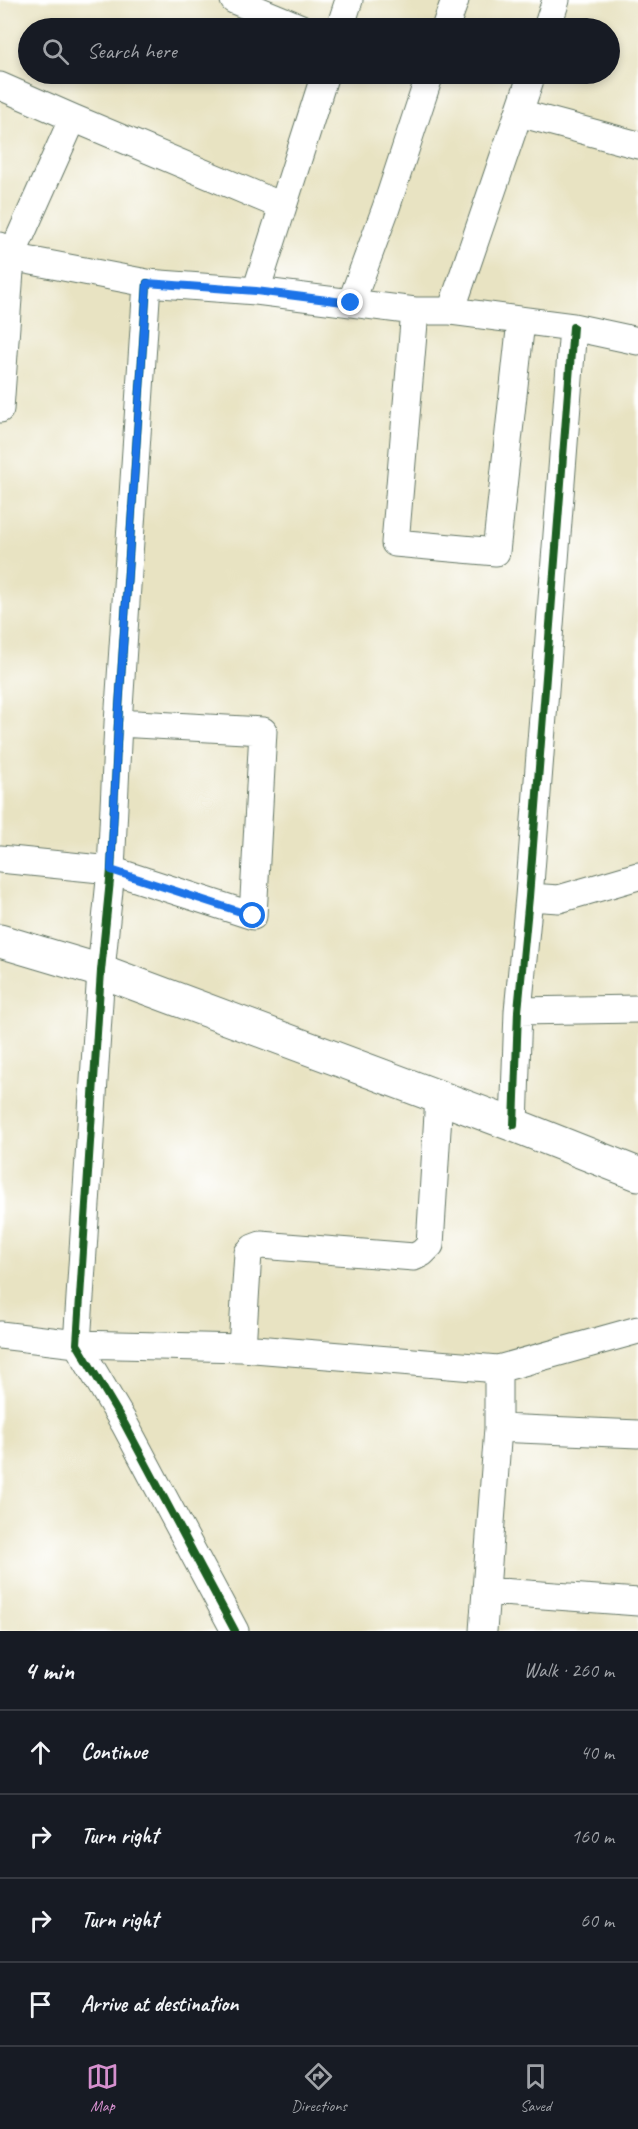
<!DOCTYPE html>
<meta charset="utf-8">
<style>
body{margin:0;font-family:Caveat,sans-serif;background:#242831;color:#f1f3f6}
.stop{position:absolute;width:18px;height:18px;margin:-14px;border:4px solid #1a73e8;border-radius:50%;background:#fff}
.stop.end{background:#1a73e8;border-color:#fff;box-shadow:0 2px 6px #0008}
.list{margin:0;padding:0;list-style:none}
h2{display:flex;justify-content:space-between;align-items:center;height:78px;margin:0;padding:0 24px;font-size:26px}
h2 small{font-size:20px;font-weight:400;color:#9ea1a6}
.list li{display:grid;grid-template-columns:39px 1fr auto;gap:18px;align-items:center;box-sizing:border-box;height:84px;padding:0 24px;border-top:2px solid #363941}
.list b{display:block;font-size:22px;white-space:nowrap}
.list em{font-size:20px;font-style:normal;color:#9ea1a6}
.icon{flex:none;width:33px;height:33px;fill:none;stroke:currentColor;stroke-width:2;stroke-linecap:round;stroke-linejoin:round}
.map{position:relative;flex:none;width:638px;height:1631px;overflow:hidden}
.search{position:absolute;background:#171b24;box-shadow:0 3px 9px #0003;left:18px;right:18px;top:18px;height:66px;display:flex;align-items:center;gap:15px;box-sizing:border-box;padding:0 21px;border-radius:33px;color:#9ea1a6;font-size:22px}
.sheet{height:414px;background:#171b24}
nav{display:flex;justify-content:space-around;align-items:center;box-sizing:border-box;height:84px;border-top:2px solid #363941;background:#171b24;font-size:16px;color:#9ea1a6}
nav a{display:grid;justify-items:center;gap:3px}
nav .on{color:#d690ce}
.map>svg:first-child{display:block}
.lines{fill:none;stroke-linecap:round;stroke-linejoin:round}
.minor-casing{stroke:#657766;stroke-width:29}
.tertiary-casing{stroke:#657766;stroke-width:35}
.minor{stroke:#fff;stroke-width:27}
.tertiary{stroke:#fff;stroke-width:33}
.cycleway-casing{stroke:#fff;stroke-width:11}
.cycleway{stroke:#1b5e20;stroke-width:8}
.route{stroke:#1a73e8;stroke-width:8}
</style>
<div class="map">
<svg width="638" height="1631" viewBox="0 0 638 1631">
<rect width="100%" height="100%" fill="#fff"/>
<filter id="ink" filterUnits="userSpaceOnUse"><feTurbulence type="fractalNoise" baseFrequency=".0167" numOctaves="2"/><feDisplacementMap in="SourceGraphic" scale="12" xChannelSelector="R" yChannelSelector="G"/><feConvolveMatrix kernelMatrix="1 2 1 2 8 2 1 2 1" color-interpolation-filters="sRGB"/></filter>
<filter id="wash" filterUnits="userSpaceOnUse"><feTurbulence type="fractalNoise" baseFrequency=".008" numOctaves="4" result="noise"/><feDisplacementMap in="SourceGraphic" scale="24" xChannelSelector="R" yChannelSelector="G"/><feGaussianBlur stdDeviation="1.35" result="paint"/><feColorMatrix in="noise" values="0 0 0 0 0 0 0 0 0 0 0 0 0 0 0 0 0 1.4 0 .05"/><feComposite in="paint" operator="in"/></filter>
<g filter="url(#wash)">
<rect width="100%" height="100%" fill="#e8e3c2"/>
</g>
<g filter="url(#ink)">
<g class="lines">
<defs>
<path id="minor" d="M234,0l67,28
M340,28l9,-28
M445,28l10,-28
M547,28l9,-28
M0,86l73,32 209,88
M519,113l119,32
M0,246l11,11 136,26 109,8 159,20h36l122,16 65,14
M147,283l-29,440 -7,147 -10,101 -24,373 47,79 111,208
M256,291l69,-217
M351,303l35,-95 44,-134
M415,311l-20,232 101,9 25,-231
M451,311l81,-237
M0,409l11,-152 62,-139
M0,859l111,11 142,46 10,-185 -145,-8
M529,897l30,2 79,-23
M518,1011l120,-2
M514,1125l4,-114 11,-114 44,-570
M0,1335l77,9 165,4 256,21 140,-39
M242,1348l6,-95 5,-5 8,-3 153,12 8,-4 8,-8 9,-148
M498,1428l140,6
M486,1591l152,11
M483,1631l15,-203v-59"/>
<path id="tertiary" d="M0,941l101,30 413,154 124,49"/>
</defs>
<!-- minor casing -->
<use href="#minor" class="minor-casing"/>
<!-- tertiary casing -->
<use href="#tertiary" class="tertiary-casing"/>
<!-- minor -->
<use href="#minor" class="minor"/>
<!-- tertiary -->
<use href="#tertiary" class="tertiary"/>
<defs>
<path id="cycleway" d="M147,283l-29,440 -7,147 -10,101 -24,373 47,79 111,208
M514,1125l4,-114 11,-114 44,-570"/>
</defs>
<!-- cycleway casing -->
<use href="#cycleway" class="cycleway-casing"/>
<!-- cycleway -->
<use href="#cycleway" class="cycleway"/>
</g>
</g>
<g class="lines" filter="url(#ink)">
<!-- route -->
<path class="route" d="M253,916l-142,-46 7,-147 29,-440 109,8 95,12"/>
</g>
</svg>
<div class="stop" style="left:253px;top:916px"></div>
<div class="stop end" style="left:351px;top:303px"></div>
<div class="search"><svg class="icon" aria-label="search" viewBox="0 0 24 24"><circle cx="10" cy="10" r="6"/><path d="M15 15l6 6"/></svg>Search here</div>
</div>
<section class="sheet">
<h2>4 min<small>Walk · 260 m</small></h2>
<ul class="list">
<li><svg class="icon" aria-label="ahead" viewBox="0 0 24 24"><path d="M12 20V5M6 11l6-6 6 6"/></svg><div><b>Continue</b></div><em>40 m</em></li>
<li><svg class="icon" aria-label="right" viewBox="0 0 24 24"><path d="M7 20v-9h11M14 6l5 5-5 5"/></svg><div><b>Turn right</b></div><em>160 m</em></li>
<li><svg class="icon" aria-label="right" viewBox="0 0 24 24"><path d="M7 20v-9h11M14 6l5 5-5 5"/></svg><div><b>Turn right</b></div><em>60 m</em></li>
<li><svg class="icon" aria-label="arrive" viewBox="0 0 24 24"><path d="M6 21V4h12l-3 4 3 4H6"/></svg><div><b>Arrive at destination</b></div></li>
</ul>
</section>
<nav>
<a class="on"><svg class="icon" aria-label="map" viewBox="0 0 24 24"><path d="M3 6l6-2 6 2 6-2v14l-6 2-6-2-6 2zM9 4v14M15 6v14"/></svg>Map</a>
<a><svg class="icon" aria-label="directions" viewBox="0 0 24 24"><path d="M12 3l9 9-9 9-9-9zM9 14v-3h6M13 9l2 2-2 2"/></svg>Directions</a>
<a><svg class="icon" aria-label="saved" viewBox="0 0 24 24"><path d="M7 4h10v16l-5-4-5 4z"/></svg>Saved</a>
</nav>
